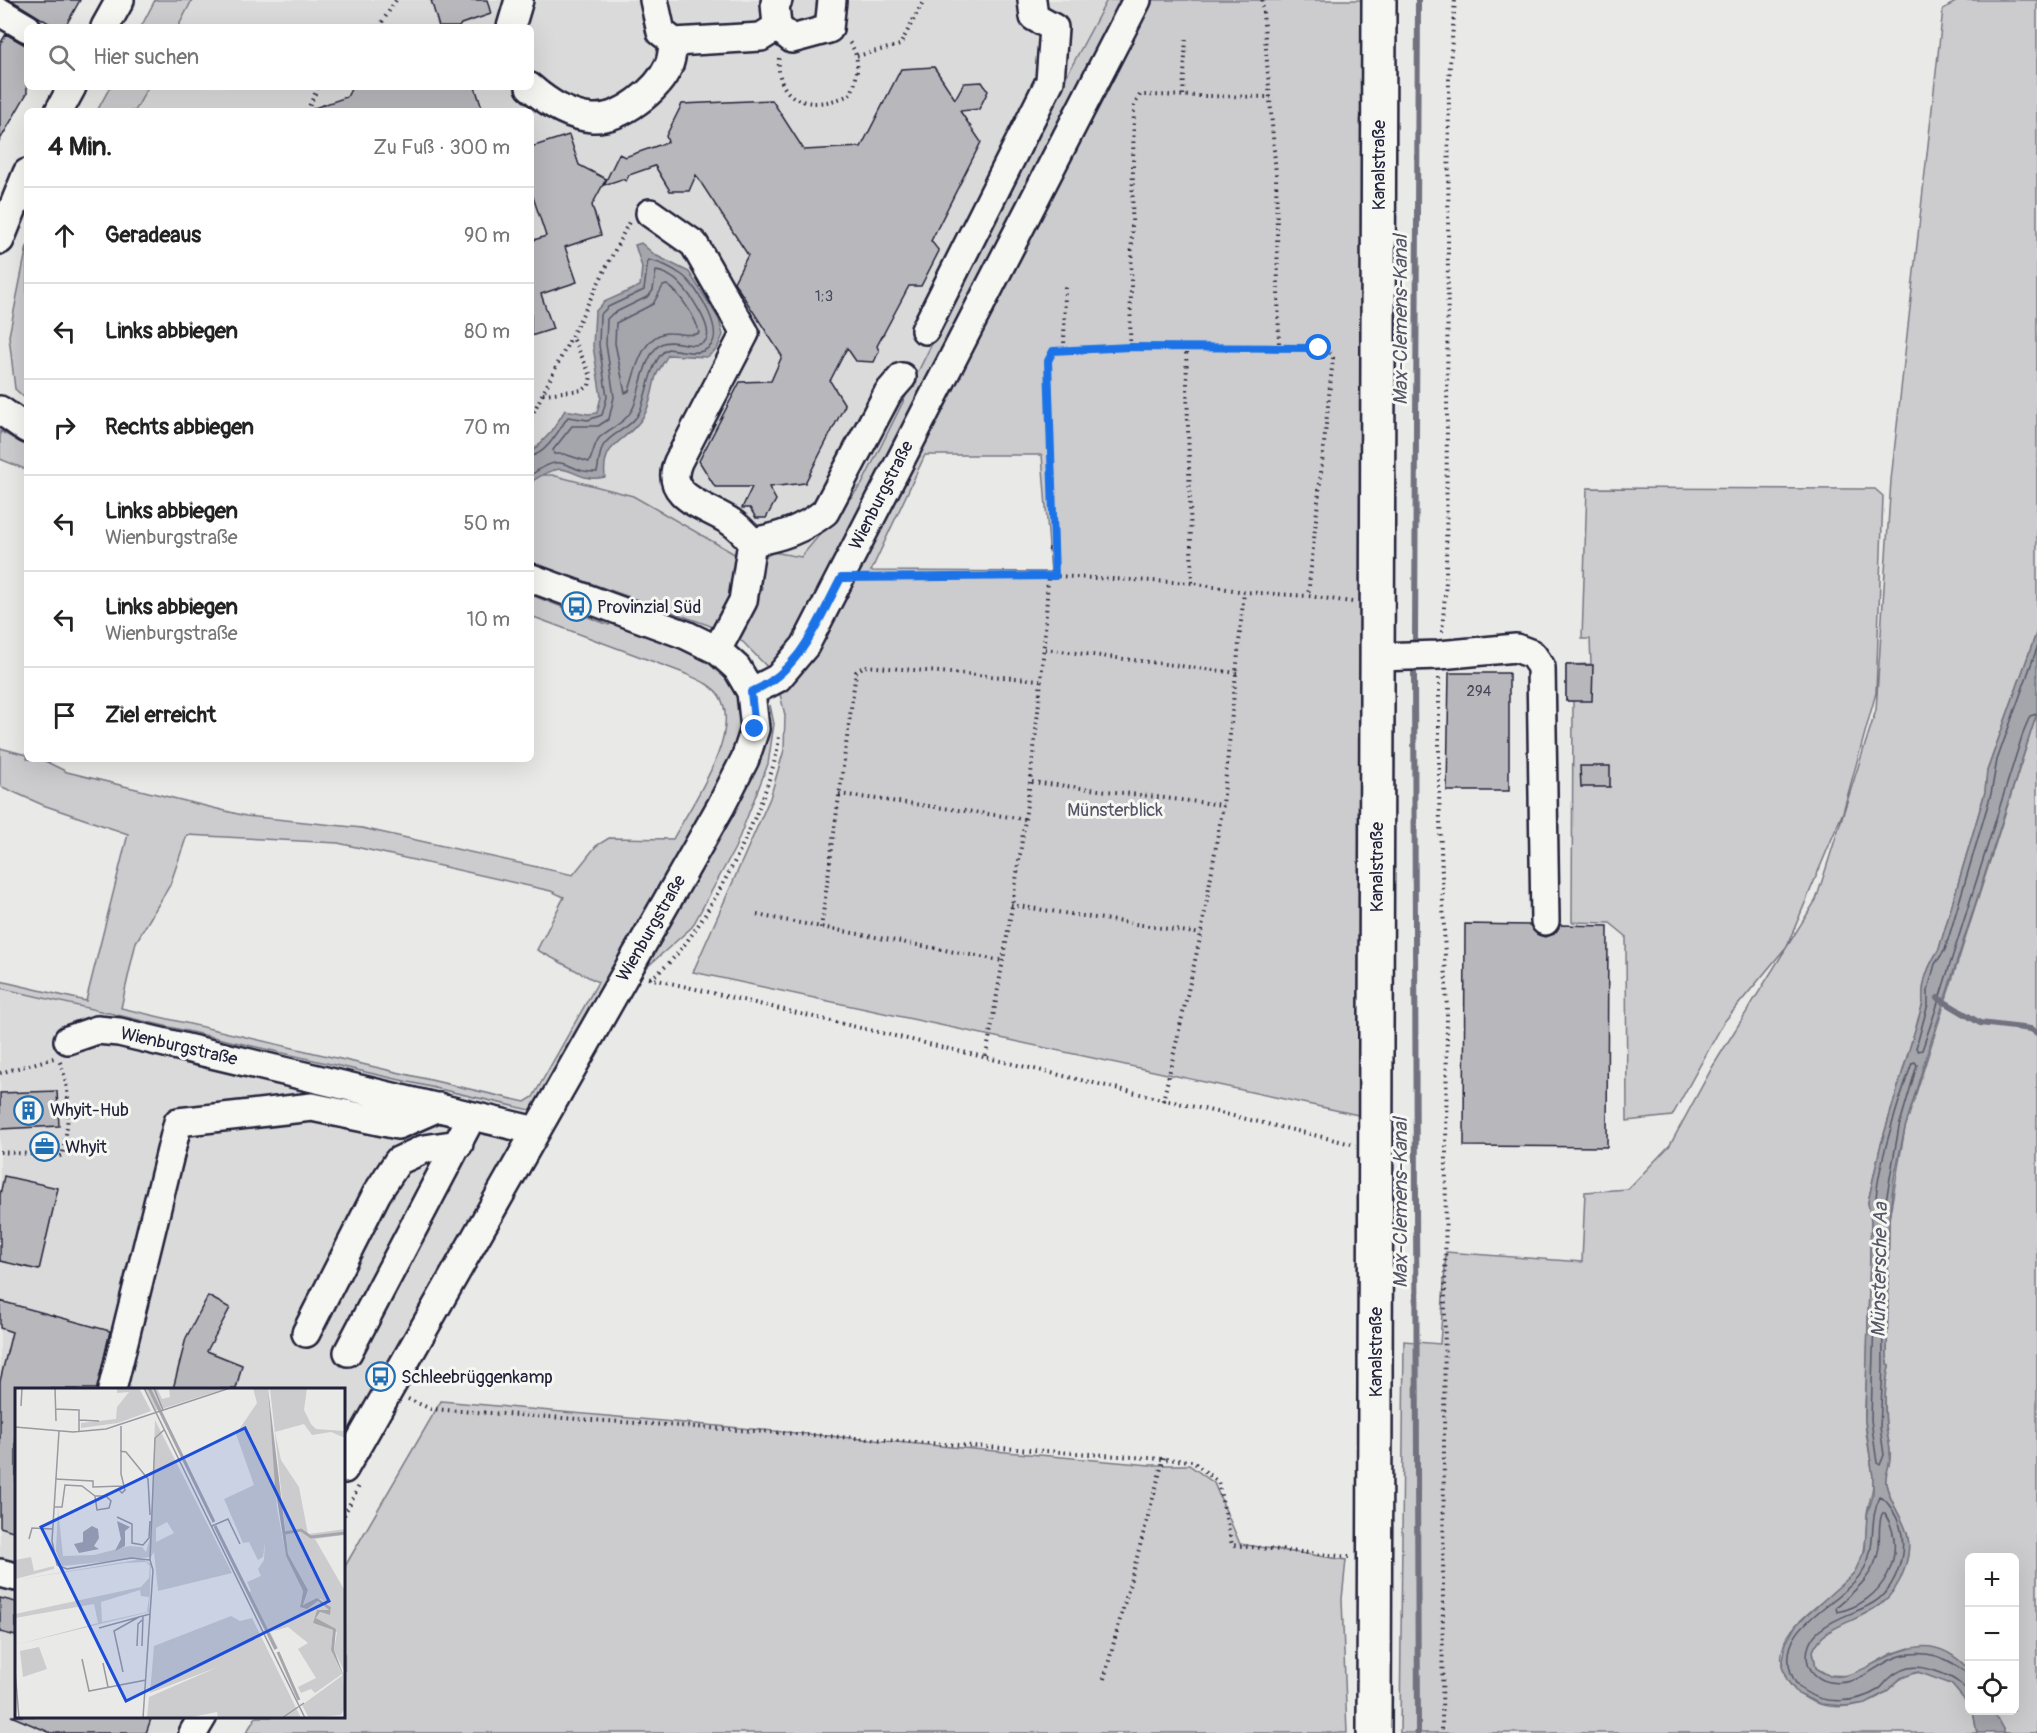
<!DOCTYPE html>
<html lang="de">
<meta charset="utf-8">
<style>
body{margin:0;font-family:Pangolin,sans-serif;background:#f2f2f2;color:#222}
.controls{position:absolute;right:18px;bottom:18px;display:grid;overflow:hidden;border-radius:9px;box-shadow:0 6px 24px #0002}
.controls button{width:54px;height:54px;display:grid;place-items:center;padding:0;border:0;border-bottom:2px solid #e0e0e0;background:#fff;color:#222;font:30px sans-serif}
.stop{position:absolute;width:18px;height:18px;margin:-14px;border:4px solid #1a73e8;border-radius:50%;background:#fff}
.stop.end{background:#1a73e8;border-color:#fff;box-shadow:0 2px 6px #0008}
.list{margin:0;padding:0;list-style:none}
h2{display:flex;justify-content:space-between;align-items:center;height:78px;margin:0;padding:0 24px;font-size:26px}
h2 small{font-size:20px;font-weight:400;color:#767676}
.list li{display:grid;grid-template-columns:39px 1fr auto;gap:18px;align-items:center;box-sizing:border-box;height:96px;padding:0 24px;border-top:2px solid #e0e0e0}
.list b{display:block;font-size:22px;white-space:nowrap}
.list p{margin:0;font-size:20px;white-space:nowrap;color:#767676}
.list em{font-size:20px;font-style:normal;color:#767676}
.icon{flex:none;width:33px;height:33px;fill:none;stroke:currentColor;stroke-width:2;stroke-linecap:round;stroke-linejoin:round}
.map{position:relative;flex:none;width:2037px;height:1733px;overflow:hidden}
.search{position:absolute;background:#fff;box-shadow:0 6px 24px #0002;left:24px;top:24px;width:510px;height:66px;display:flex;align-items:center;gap:15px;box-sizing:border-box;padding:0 21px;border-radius:9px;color:#767676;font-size:22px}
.panel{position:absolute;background:#fff;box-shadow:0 6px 24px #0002;left:24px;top:108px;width:510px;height:654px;border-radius:9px}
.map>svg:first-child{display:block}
.built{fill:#dadada}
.green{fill:#ccccce;stroke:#777784;stroke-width:1.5;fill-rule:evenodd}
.water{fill:#a5a5ac;stroke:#71717f;stroke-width:1.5}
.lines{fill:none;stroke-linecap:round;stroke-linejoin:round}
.shore{stroke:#565668;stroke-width:1.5}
.stream{stroke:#71717f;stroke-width:6}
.building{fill:#b8b8bc;stroke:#22223b;stroke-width:1.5}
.minor-casing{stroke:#22223b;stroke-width:32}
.major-casing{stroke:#22223b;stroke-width:38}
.path{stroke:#22223b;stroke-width:4;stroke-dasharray:1.5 4.5;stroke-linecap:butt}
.minor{stroke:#f6f6f2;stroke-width:27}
.major{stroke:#f6f6f2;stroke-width:33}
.route{stroke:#1a73e8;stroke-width:8}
.labels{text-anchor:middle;stroke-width:6;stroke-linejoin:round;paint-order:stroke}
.number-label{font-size:15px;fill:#48485b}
.street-label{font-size:18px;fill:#22223b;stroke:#f6f6f2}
.poi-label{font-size:18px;fill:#22223b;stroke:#f6f6f2;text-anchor:start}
.park-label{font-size:18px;fill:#555567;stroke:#f6f6f2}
.water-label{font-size:20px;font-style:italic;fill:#565668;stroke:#f6f6f2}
.inset-river{fill:none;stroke:#a5a5ac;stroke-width:3}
.inset-road{fill:none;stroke:#9999a2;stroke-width:1.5}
.view{fill:#1d4ed8;fill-opacity:0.15;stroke:#1d4ed8;stroke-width:3}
.inset-edge{fill:none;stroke:#22223b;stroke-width:3}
</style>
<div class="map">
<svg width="2037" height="1733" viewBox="0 0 2037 1733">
<rect width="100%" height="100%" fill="#e9e9e7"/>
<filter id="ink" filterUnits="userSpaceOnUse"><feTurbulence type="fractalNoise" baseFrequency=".0167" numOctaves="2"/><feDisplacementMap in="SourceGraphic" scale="12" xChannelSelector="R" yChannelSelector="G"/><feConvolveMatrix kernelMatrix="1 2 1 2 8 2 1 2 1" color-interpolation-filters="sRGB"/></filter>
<g filter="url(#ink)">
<!-- built -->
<path class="built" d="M155,0h952l-56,105 -258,518 -262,-75v-437h-434l13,-24h421v-60h-390z
M0,988l535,123 -191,330v-51h-328v326l168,1 -9,16h-175z"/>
<!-- green -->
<path class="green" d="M155,0h37l-14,27h-37z
M1107,0h257l-1,1116 -670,-144 77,-174 14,-48 1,-35 -6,-25 -9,-20 -27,-28 -35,-17 -177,-63v-87h21l81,21 105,60 -5,33 -7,15 26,7 10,-22 -2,-10 4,-21 9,-6 28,5 61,-73 189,-379zM925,455h117l9,117 -180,-1z
M1959,0h78v631l-50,140 -2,21 -46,157c-10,16 -18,33 -16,54l-43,145 -12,54 3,19c-1,47 -3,94 -4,141 0,20 -3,40 -2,59 1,20 7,39 8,58 1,14 -5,23 -6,35 -1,16 0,30 -5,45 -14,38 -92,60 -79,110 11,40 62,46 95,28 14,-7 19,-20 36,-24 13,-3 33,7 42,15 6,6 13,14 14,22l3,1 4,22h-577l4,-392 36,3 6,-92 136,10 3,-70 43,-3 42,-44 43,-79 103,-166 60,-190 15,-230 52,-471z
M110,87h38l-13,24h-38z
M27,246v154l-12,-11 -6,-53z
M0,431l27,15v24l-27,-11z
M1587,488l288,1 8,7 -7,197 -33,119 -56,134 -63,76 -52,94 -45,5 -1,-185 -16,-13 -38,-1 1,-221h-7v-36l25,-1 -1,-25h-8z
M531,595l78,30 3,-7c41,15 120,40 129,89 4,24 -9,49 -18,71l-188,333 -535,-123v-7l86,20 42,-167 -85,-29 -43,-19v-38l27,7v4h14l26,13 179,44 116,12 211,47 23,-29 13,-8 64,1c18,-34 69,-105 47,-142 -7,-13 -26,-19 -39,-25l-150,-56zM187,835l151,8 213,48 13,6 -27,53 61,32 -65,115 -8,5 -404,-94 15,-66 34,-57z
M770,705l4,19 -6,40 -33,84 -43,79 -46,41 111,-207 13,-37z
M2037,713v1020h-32l-12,-22 21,-1v-152h-44l-1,112 -60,-22 -18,6 -39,22 -24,-1 -12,-7 -3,-17c15,-38 71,-24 91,-81 15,-42 -10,-52 -18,-86 -2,-9 4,-17 4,-27 1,-10 -3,-21 -4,-31 -1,-19 -2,-41 3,-59l-2,-9 2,-139 16,-91z
M441,1401l709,64h39l25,18 26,61 106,16 -4,39 5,134h-1101l10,-16 88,-1v-148z"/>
<!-- water -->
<path class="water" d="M641,243l14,12 34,17 30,47 4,16 -6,14 -10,8 -39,-2c-4,7 -9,14 -12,21 -4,13 -5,30 -13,41 -16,26 -42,24 -38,60 -37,8 -31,-25 -74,5v-29l21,-22 13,-21 23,4 9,-1 4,-16 -8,-51 2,-34 9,-10 36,-16 2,-19 -7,-22z
M2037,631v82l-110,341 -22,74 -11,51 -5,40 -2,139 2,9c-4,18 -5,40 -3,59 1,10 5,21 4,31 0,10 -6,18 -4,27 8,35 33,43 18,86 -19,57 -77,44 -91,81l3,17c42,37 93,-65 153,2v35l-18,-21 -33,-12 -17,6 -15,14 -20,11 -21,3 -24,-2 -23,-10 -11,-14 -5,-14 4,-23 10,-18 58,-52 11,-23 2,-35 6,-19v-19l-8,-57 6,-199 -3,-19 12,-54 43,-145c-2,-21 6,-38 16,-54l46,-157 2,-21z
M1973,1711h20l12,22h-28z"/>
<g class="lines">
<!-- shore -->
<path class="shore" d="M656,271c8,1 19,7 24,13 9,9 34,44 26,56 -9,12 -33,-3 -45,4 -16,9 -21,46 -27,62 -7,16 -22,21 -34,31 -6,6 -7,18 -11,25l-25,-8h-10l-1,-4 19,-24h26l11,-7 5,-22 -8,-53 1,-25 5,-5 37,-18 4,-6z
M667,285c12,7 30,34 32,48 -8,4 -19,0 -29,0 -27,-1 -35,38 -41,58l-4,2 -10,-50 1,-20 37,-19 10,-18z
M531,456c16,-2 28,-27 37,-39l20,3 14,-5 5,-18 -8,-52 1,-30 8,-8 36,-17 4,-30c11,2 24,8 34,15 14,10 49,63 23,75 -9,5 -26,0 -37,-1 -17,7 -21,46 -28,62 -8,18 -29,21 -37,35 -4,8 -4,18 -6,26 -32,2 -29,-24 -66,3
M2037,648l-40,112 -6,34 -46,156 -10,14 -7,26v14l-12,44 2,3 4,-1 13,-38 89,-282 6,-14 7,-2
M1915,1062l2,3 -18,62 -16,91 -4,2c-14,-21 23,-129 33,-157z
M1879,1247l3,3 1,117 -3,60 4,28 -4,10 -3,-2 -6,-43 5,-170z
M1882,1514h3c25,40 -3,90 -48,98l-1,-5c20,-17 40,-33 43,-60 1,-11 -1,-24 3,-33z
M1970,1673c-7,-1 -11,-5 -16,-9 -13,-8 -29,-12 -44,-10 -30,3 -47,34 -80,28 -27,-5 -30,-36 -10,-52 32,-25 63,-15 79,-63 4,-13 5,-28 1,-41 -3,-9 -12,-26 -20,-29 -12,24 -3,47 -15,70 -19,37 -90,55 -74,106 3,7 6,14 13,18 20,14 53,12 74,-1 5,-3 7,-8 12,-12 16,-15 33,-12 51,-5 12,4 21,11 29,21"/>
<!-- stream -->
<path class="stream" d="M1415,640l3,-640
M1414,672l4,1061
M1938,998l42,25 51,6 6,4"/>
</g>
<!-- building -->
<path class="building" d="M11,0h69l-15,27h-10z
M431,0h56l4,14 -30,10 -2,3h-20z
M6,34l21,12v47l-27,47v-96z
M934,67l21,32 9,-16 18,-1 6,9 -9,18 -19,2 21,31 -50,99 8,10 -18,35h-12l-32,60 2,5 -5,11 -18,-1 -9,-13 -17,33 15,24 -40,78 -36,4 7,13 -10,18h-10l-6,-10h-8l10,-21h-37l-16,-26 41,-79 31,-1 11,-25 -48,-74 14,-27 -52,-80 -7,16h-19l-15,-25 -26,9 -3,6 -4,-2 -18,6 15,-31 6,3 43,-15 -2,-6 16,-32 90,-4 32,50 57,-3 40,-78z
M352,87h123l8,24h-169v-3l33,-11z
M569,135l10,30 27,14 -14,26 9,30 -36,12 12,35 -36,12 12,35 -22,7v-95l15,-5 -15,-45v-44z
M1566,665h27l-1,36h-26z
M1449,673h60v118h-62z
M1580,766h30v21h-29z
M1465,924l65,1 7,9 8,3 9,-3 6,-9 48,1 -1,221 -143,-1z
M57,1091l2,35 -59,3v-36z
M4,1176l54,12 -19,82 -39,-9v-66z
M208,1296l22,12 -23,43 35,14 -6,24h-63l13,-51z
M0,1301l110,30 -13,58h-81v143l-16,-5v-146l12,-49 -12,-4z
M0,1598l16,4v34l-16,-4z
M11,1716h141l-6,17h-95z"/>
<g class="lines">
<defs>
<path id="minor" d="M778,0l-3,3 2,24 15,12 37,-10 3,-29
M0,12l27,16
M105,27l15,-27
M511,27l8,-27
M674,42l87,-5 16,-10
M530,87c17,15 38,29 62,31 29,2 66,-28 77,-53 3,-7 3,-16 5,-23l-13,-10 -7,-32
M59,111l13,-24
M650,213l44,31 51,89 -67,129c-15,36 30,44 53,60 8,5 15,13 21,20 28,-5 50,-12 73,-30l63,-119 14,-16
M0,240l27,-67
M925,330l125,-249 4,-53 -20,-11 -2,-17
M0,410l27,19
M717,650l26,-49 9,-59
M1378,657l61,-2 77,-7 16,6 9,13 4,254
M751,692l27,-14 27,-32 332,-646
M68,1040l29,-10 22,2 417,99
M306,1333l71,-140 21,-32 26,-12 35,-5
M348,1352l124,-236
M112,1390l66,-268 134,-15 86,18 41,-18
M344,1469l377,-663 24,-47 10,-30 -4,-37 -14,-24 -20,-18 -31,-15 -155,-57
M0,1573l16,4
M193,1733l10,-17"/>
<path id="major" d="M1374,1733l5,-1733"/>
</defs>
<!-- minor casing -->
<use href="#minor" class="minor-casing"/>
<!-- major casing -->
<use href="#major" class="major-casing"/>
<!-- path -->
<path class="path" d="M1262,0l14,174 3,172
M379,27l17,-27
M857,56l43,-11 24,-45
M779,58c-4,48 37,53 72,36 7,-18 11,-39 -4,-54
M1183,95l3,-59
M307,111l11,-24
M1130,347l4,-241 6,-11 131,2
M1186,347l6,236
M1064,349l1,-66
M543,394l40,-4 6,-4 2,-10 -18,-38
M531,417l99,-197
M1048,549l6,1
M1055,576l-7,-215 5,-10 77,-4 189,1 10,4 4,6 -25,238
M866,577l189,-1 137,7 52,9 64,4 44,6
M1442,632l4,-50 3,-503 6,-79
M1045,649l192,24
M1439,678v116l8,217 -5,722
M1032,782l191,23
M839,794l186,25
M1011,905l190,29
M757,915l246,46
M821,928l35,-256 8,-6 176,14
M649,978l703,166
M650,978c47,-24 127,-189 129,-243
M986,1056c29,-159 55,-318 62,-480
M0,1073l54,-15
M1163,1101l38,-167 22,-129 21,-213
M0,1152l62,4c7,-32 10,-66 -3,-96
M408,1399l23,10 761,52 26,21 14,63 117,12
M344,1515l15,-29
M1104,1679l60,-222"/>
<!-- minor -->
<use href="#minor" class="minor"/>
<!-- major -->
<use href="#major" class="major"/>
</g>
</g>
<g class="lines" filter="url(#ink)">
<!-- route -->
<path class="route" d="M755,729l-4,-37c49,-20 67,-71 90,-114l214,-2 -7,-215 5,-10 77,-4 189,1"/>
</g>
<!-- icons -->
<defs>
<symbol id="bus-ring" viewBox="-11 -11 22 22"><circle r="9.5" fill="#f6f6f2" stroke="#1f6fb2" stroke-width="1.5"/><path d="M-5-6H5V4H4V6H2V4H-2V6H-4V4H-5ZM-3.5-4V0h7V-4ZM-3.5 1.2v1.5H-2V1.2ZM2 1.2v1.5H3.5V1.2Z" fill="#1f6fb2"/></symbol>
<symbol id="building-ring" viewBox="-11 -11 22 22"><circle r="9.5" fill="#f6f6f2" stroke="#1f6fb2" stroke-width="1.5"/><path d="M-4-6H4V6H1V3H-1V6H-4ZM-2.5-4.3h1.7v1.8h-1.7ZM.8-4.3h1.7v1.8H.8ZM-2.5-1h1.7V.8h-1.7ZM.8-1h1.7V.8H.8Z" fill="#1f6fb2"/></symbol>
<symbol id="office-ring" viewBox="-11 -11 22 22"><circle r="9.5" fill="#f6f6f2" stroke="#1f6fb2" stroke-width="1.5"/><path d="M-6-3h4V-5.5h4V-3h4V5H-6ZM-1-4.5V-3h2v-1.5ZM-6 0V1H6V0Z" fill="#1f6fb2"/></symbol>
</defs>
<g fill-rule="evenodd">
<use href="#bus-ring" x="560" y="590" width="33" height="33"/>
<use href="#building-ring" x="12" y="1094" width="33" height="33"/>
<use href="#office-ring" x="28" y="1130" width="33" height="33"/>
<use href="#bus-ring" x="364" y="1360" width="33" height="33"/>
</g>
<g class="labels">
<!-- number labels -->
<g class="number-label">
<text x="824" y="301">1;3</text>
<text x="1479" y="696">294</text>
</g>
<!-- street labels -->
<g class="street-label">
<text transform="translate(1379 165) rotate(-90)" y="6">Kanalstraße</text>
<text transform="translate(881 495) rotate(-63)" y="6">Wienburgstraße</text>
<text transform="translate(1377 867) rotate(-90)" y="6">Kanalstraße</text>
<text transform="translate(651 928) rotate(-60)" y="6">Wienburgstraße</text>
<text transform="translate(179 1046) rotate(13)" y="6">Wienburgstraße</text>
<text transform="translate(1376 1352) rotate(-90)" y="6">Kanalstraße</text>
</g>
<!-- poi labels -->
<g class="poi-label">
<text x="597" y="613">Provinzial Süd</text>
<text x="50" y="1116">Whyit-Hub</text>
<text x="65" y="1153">Whyit</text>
<text x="401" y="1383">Schleebrüggenkamp</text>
</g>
<!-- park labels -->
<g class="park-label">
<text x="1115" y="816">Münsterblick</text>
</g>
<!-- water labels -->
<g class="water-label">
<text transform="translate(1400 320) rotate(-90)" y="7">Max-Clemens-Kanal</text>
<text transform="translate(1400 1203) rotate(-90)" y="7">Max-Clemens-Kanal</text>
<text transform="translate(1879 1270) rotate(-89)" y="7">Münstersche Aa</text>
</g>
</g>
<!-- overview -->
<g transform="translate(15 1388)">
<rect width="330" height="330" fill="#e9e9e7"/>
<path d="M102,0h22l12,23 -33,12 -37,5v-5l35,-4 1,-12 12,-15 -12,1zM130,0h12l5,11 8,-2 -1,-9h58l-72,23zM238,0h15l9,120 9,48 17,35 -3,14 7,4 11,-8 11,9h-12l-4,13 20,7 -2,20 11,24 -27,19 -4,-4 -10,4 -3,-6 18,-9 -18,-29 10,-6 -20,-16 -18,5 8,16 -4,2 -27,-57 4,-2 -4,-9 14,-6 -3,-7 6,-9 1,-19 -2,16 -5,3 -9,-18 -6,1 -19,-44 30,-14 -18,-51 21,-31zM255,0h37l-3,22 7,14 5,5 29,2v7l-14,-6 -19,3 -8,-11 -29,8 6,28 18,27 9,47 37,-5v6l-30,4 30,52v82l-11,-23 3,-18 -21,-14 4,-6 10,3 1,-8 -10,-8 -18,6 5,-15 -20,-36zM140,32l77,153 -74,18 -4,-39 -3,5 -89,9 -6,-15 2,-43 5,48 31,-1 35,-9 13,1 4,5 5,-18zM152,134l7,11 -18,9v-14zM16,169l3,14 20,-5v3l-39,10v-19zM127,171l9,5 -2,48 -134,33 83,-22 -4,-19 -79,14v-4l126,-27 8,-9 1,-12 -4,-4 -21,1 -110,17zM125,202l1,6 8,1 -2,15 -45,10 -1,-20zM216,228l9,5 12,-3 49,100h-83l-1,-6 -30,6h-40l2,-21 69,-30 -68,26 4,-47zM24,259l8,22 -24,8 -3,-26zM328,287l2,33 -4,7 -32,3 -7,-13z" fill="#ccccce" fill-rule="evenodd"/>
<path d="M253,0l20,166 20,36 -5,15 14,-7 14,9 -1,8 -10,-3 -4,6 20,11 -2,21 11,29 -14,-29 2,-20 -20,-7 4,-13h12l-11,-9 -11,8 -7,-2 3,-16 -17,-35 -11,-70zM102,133l13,6 -5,4v15l-10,5 6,-12zM77,138l6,3 1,9 -5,8 5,3 -20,4 -5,-9 9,-2v-10z" fill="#a5a5ac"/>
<path class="inset-river" d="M134,0l65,134M200,138l61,123M270,145l16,-3 10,7 34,-4M263,264l21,48"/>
<path class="inset-road" d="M40,0l1,33M129,0l161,330M139,0l9,22M6,18l1,-18M40,21l24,1v21M64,32l20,1M0,39l58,5 33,-3 124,-41M44,43l-7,110 5,24 10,4 64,-11 19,2M105,63l6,1 22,27 2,36M40,91l38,2v6l29,-1 -3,4 3,3 3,-3 -4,-16v-48M39,119h8l3,-22 17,1 13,10h11l5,5 -2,7 -12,2 -2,-14M102,129l15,7v19l11,2 6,-7 1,-17M197,138l16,-7 12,25M14,151l3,-11 21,1M135,172l5,-122 9,-8M84,240l51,-14M122,258l1,-22 4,-4M127,258l1,-30M67,271l7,32 57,-11M88,275l5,24M0,282l4,48M108,284l-9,-41 25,-14M128,330l10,-148 -3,-10M267,330l22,-15"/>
<path class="view" d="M230,40l84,173 -203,100 -85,-174z"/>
<rect width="330" height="330" class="inset-edge"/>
</g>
</svg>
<div class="controls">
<button>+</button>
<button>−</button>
<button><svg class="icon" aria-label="locate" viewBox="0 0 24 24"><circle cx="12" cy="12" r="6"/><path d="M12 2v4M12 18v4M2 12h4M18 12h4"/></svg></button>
</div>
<div class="stop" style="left:1319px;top:348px"></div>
<div class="stop end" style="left:755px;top:729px"></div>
<div class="search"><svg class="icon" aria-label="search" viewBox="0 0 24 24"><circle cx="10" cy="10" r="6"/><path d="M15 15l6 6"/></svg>Hier suchen</div>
<section class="panel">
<h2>4 Min.<small>Zu Fuß · 300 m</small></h2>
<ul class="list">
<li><svg class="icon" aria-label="ahead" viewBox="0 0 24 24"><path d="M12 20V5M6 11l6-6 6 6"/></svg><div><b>Geradeaus</b></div><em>90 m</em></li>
<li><svg class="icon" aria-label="left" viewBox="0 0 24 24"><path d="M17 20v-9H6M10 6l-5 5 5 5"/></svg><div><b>Links abbiegen</b></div><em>80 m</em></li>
<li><svg class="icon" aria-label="right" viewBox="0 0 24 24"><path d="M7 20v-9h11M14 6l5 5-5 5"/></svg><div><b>Rechts abbiegen</b></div><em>70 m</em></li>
<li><svg class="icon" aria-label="left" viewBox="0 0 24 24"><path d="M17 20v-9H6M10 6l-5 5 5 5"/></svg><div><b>Links abbiegen</b><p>Wienburgstraße</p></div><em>50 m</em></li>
<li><svg class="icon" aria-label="left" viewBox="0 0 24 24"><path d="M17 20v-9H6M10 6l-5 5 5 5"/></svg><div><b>Links abbiegen</b><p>Wienburgstraße</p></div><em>10 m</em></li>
<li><svg class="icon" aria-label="arrive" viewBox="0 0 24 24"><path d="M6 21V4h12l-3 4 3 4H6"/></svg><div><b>Ziel erreicht</b></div></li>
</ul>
</section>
</div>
